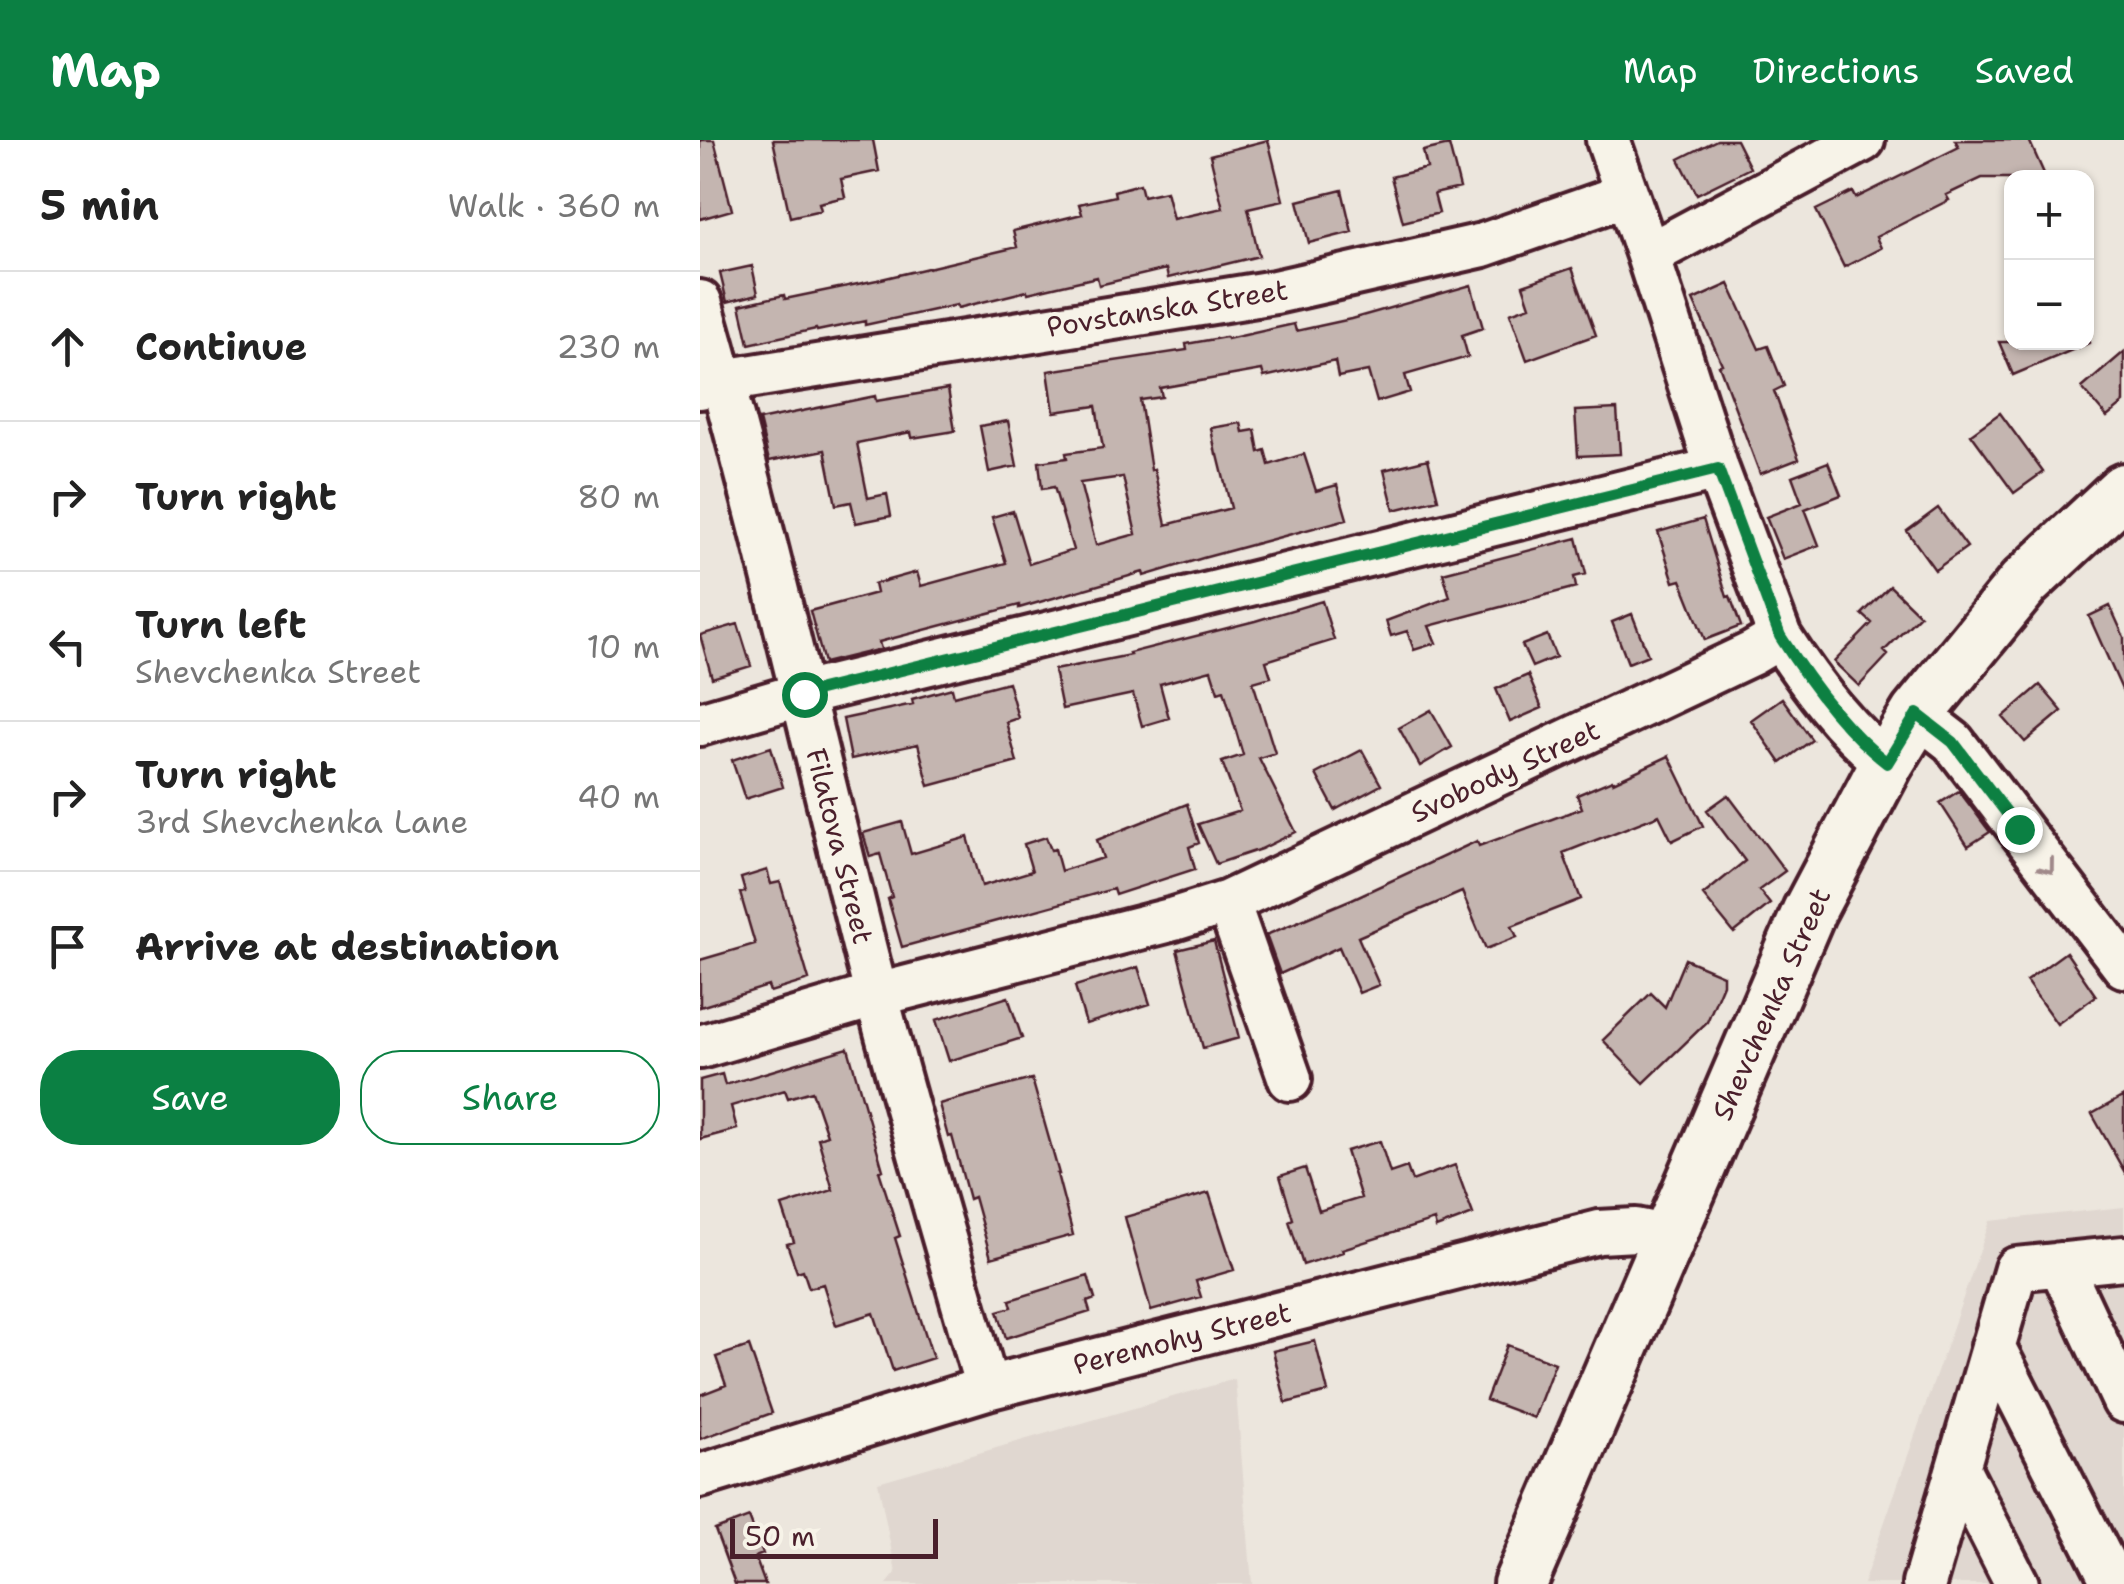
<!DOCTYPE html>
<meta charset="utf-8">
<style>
body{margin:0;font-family:"Shantell Sans",sans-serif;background:#f6f6f6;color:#222}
.controls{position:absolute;right:30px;top:30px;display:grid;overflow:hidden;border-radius:20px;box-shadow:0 2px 8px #0004}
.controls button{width:90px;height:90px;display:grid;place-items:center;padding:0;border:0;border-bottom:2px solid #e0e0e0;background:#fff;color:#222;font:50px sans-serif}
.scale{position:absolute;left:30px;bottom:25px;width:208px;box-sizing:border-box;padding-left:10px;border:5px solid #4a1f2b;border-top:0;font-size:28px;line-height:35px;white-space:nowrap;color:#4a1f2b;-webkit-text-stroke:8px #f7f3e8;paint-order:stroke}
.stop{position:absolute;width:30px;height:30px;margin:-22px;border:8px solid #0b8043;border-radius:50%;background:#fff}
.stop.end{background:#0b8043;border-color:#fff;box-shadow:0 2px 10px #0008}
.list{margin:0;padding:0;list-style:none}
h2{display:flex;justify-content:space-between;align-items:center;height:130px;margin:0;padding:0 40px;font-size:42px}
h2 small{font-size:32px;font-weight:400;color:#767676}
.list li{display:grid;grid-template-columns:65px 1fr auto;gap:30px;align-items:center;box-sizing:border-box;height:150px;padding:0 40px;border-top:2px solid #e0e0e0}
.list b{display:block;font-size:38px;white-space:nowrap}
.list p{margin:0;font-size:32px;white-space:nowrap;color:#767676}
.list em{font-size:32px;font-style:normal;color:#767676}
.actions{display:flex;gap:20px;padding:30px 40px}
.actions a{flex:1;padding:22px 0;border:2px solid #0b8043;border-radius:40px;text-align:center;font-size:35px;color:#0b8043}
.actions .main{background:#0b8043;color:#fff}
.icon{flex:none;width:55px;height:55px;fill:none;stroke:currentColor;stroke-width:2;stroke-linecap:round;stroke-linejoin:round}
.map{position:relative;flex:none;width:1424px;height:1444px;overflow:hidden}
header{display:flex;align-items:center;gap:60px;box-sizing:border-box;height:140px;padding:0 50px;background:#0b8043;color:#fff}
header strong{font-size:48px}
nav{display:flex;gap:55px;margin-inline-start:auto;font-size:35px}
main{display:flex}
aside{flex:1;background:#fff}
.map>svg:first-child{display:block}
.built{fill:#e0d7d0}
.building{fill:#c4b5b0;stroke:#4a1f2b;stroke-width:2.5;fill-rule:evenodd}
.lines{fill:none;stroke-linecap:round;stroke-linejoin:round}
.minor-casing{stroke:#4a1f2b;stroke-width:50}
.major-casing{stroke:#4a1f2b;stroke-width:60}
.minor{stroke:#f7f3e8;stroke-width:42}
.major{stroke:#f7f3e8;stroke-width:52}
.oneway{stroke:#a0898a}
.route{stroke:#0b8043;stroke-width:12}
.labels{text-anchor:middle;stroke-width:8;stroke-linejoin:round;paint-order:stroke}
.street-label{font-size:28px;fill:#4a1f2b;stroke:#f7f3e8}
</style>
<header>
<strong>Map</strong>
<nav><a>Map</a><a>Directions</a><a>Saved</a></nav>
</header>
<main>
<aside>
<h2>5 min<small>Walk · 360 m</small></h2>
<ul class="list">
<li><svg class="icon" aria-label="ahead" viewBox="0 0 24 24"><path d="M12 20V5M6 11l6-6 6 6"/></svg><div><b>Continue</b></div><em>230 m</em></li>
<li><svg class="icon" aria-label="right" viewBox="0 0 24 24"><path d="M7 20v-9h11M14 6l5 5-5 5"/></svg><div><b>Turn right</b></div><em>80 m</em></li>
<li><svg class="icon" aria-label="left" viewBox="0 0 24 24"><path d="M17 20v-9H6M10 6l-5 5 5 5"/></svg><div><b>Turn left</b><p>Shevchenka Street</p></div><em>10 m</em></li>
<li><svg class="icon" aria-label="right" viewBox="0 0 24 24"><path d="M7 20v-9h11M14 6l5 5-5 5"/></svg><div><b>Turn right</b><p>3rd Shevchenka Lane</p></div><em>40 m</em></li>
<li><svg class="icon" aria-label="arrive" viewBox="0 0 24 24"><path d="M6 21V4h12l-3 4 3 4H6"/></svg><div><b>Arrive at destination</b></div></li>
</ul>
<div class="actions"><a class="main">Save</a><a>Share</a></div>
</aside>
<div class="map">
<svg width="1424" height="1444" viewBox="0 0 1424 1444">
<rect width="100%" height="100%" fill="#ece6dd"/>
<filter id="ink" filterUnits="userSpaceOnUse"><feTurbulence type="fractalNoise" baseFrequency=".01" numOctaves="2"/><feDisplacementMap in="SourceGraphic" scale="20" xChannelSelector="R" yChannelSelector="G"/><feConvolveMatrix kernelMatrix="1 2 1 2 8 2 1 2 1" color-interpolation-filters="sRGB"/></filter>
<g filter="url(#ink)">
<!-- built -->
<path class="built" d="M1424,1067v377h-261l127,-363z
M535,1239l17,205h-365l9,-11 -18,-91z"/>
<!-- building -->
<path class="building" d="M0,0h14l18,70 -32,9z
M73,0h100l6,31 -38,8 4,18 -26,6 2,7 -31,7z
M568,0l15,60 -35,8 11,48 -91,22 -2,-9 -67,16 -2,-8 -69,16 -1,-2 -69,17 -1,-3 -92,20v-4l-48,10 -1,-2 -67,15 -9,-39 44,-10 1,4 92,-19 140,-33 -4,-16 69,-17 -3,-10 36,-8 -1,-5 26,-7 3,12 23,-5 7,28 50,-11 -13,-53z
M1017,0h19l14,28 -53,26 -18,-35z
M1255,0h74l17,38h-64l-36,17 3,5 -73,37 5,11 -37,19 -28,-57 37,-18 3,6 103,-51z
M749,5l11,43 -26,6 5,19 -36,9 -12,-45 36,-9 -4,-17z
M642,50l10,42 -43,11 -11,-42z
M52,126l6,28 -31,8 -7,-29z
M872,128l24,67 -69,25 -17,-47 20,-7 -7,-21z
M1029,144l30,65 9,-3 16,40 -10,5 25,68 -39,15 -41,-109 3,-1 -29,-64z
M771,145l12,43 -21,7 6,22 -63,18 5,17 -33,10 -9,-31 -30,6 -3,-16 -71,16 -2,-7 -102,18 2,9 -22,3 11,70 3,-1 12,56 65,-17 -13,-53h-2l-5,-27 30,-5 2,9 12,-2 4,22 6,-2 4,15 35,-11 12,37 21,-6 10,34 -144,39 -59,18 -1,-4 -124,36v-3l-140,37 2,7 -57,14 -14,-52 66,-18 -2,-9 43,-12 4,14 85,-23 -14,-46 21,-6 16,53 44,-14 -19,-63 -12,2 -3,-27 28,-4 -1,-5 37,-5 -7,-42 -42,6 -6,-41 139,-21 -1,-6 40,-7 1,2 67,-15 2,7 55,-12zM423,337l13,57 -40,11 -16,-62z
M1299,202h90v1l-76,32z
M1424,212v51l-17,14 -25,-29z
M248,249l7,42 -43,7 -1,-6 -54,11 11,55 19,-4 4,22 -35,7 -5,-21 -15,3 -11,-55 -56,11 -10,-41 116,-24 1,5z
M917,269l3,45 -42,2 -3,-45z
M1300,273l43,59 -29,21 -43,-59z
M308,281l9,45 -28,6 -9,-46z
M728,319l10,40 -44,11 -10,-40z
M1128,322l13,33 -36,14 14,36 -36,14 -17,-42 36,-14 -10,-27z
M1238,368l29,39 -32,23 -28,-39z
M1003,379l24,78 3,-1 11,30 -36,14 -24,-60 -7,2 -16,-50z
M877,398l9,36 -12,3 2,10 -147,39 7,17 -22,7 -7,-19 -16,5 -5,-15 64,-24 -7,-24z
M1190,446l30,29 -36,36 4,4 -29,31 -25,-24 38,-39 -10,-9z
M622,461l12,39 -68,21 5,16 -18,5 22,71 -16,5 37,74 -35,17 -45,15 -18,-40 42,-13 -18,-49 21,-7 -19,-65 -6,2 -7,-22 -51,14 9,34 -27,8 -9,-32 -71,15 -8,-39 76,-15 -1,-2 126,-32z
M1410,466l14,31v57l-35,-78z
M932,474l16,41 -20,8 -16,-41z
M38,484l13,42 -39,12 -12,-43z
M847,495l9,22 -24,10 -10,-22z
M828,535l14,33 -32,14 -14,-33z
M308,542l10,36 -12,4 11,40 -88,24 -11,-42 -67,15 -8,-40 70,-15 -1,-5 40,-11 2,8z
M1340,545l22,26 -37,31 -22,-25z
M1082,558l30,42 -31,23 -30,-43z
M731,570l21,37 -32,19 -21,-38z
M71,607l12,40 -38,12 -13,-39z
M662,610l19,35 -46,25 -19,-36z
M969,616l34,70 -31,15 -13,-26 -96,38 18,46 -69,27 5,11 -31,12 -24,-57 -104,45 21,48 -20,8 -20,-46 -59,27 -14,-39 86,-36 125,-58 2,5 103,-38 -5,-13 35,-15 1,2z
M1259,651l31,41 -22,14 -28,-43z
M1028,655l57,76 -26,19 11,14 -36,29 -31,-38 42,-34 -38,-51z
M487,664l12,39 -10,4 6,22 -80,26 -2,-6 -211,58 -14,-48 4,-2 -12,-43 -10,3 -7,-24 39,-11 9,32 57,-17 14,49 50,-15 -8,-27 22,-7 5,13 4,-1 6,22 42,-13 -6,-18z
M67,730l4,14 9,-2 29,98 -39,12 -2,-6 -68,21v-47l55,-16 -15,-51 5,-1 -4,-14z
M514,801l25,97 -36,10 -26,-98z
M1366,812l30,44 -39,28 -31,-43z
M985,819l38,16v9l-16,38 -63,61 -41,-43 48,-47 14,14z
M438,827l12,37 -64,20 -11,-38z
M308,857l14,41 -73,23 -13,-41z
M148,908l35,122 -4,1 21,65 -5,2 38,120 -40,13 -19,-58 -38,12 -13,-41 -14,4 -6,-18 -6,2 -10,-28 7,-2 -12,-36 51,-16 -15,-52 9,-3 -15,-44 -24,7 -3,-8 -54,16 6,23 -37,10v-59l22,-6 3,11z
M332,939l27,95h-2l16,61 -82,23 -17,-61 -5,2 -17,-63 -4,1 -9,-33z
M1424,956v75l-32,-57z
M680,1001l10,32 17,-6 5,14 43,-16 18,49 -37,14 -2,-8 -92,29 1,3 -40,13 -14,-44 4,-2 -13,-43 25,-8 14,43 42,-13 -15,-47z
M509,1053l25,77 -38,11 5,16 -50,14 -26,-94z
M388,1136l7,23 -8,3 3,10 -84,26 -8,-27 14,-4 -2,-7z
M615,1201l13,51 -42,11 -13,-52z
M807,1205l48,18 -21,55 -48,-18z
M49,1206l23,67 -72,26v-44l26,-10 -10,-28z
M49,1377l14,37 -8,3 10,27h-30l-20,-54z"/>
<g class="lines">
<defs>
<path id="minor" d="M908,0l40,115 69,214 63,168c29,45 64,93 107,126
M948,115l215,-115
M0,162c66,228 117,461 176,691 34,132 74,263 111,395
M0,247l23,-6 552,-89 208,-47 143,-50
M1217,574l36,28 171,224
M0,584l103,-30 914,-225
M528,762l62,177
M0,907l177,-52 297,-76 54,-17 525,-249 27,-16
M1360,1124l64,137
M1293,1206l116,228
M1258,1328l59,116
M0,1336l287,-88 612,-156 37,-2 34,7
M1224,1444l92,-315 108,-11"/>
<path id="major" d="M820,1444l289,-673 78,-148 30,-49 107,-131 100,-93"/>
</defs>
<!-- minor casing -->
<use href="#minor" class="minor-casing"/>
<!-- major casing -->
<use href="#major" class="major-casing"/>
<!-- minor -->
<use href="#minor" class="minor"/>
<!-- major -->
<use href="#major" class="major"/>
</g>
<!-- one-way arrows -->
<defs><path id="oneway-chevron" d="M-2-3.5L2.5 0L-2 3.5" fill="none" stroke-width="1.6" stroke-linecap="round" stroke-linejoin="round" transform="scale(2.5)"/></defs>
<use class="oneway" href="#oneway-chevron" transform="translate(1348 727) rotate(53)"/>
</g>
<g class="lines" filter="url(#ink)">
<!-- route -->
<path class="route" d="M104,554l914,-225 62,167c29,46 64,94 107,127l30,-49 36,28 66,87"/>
</g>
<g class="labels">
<!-- street labels -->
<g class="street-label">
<text transform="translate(467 168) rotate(-9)" y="10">Povstanska Street</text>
<text transform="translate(805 631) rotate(-25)" y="10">Svobody Street</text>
<text transform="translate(140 706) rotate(76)" y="10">Filatova Street</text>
<text transform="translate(1071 864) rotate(-66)" y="10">Shevchenka Street</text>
<text transform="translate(482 1198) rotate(-14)" y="10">Peremohy Street</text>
</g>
</g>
</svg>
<div class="controls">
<button>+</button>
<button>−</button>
</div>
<div class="scale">50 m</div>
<div class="stop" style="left:104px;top:554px"></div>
<div class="stop end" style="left:1319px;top:689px"></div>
</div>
</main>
